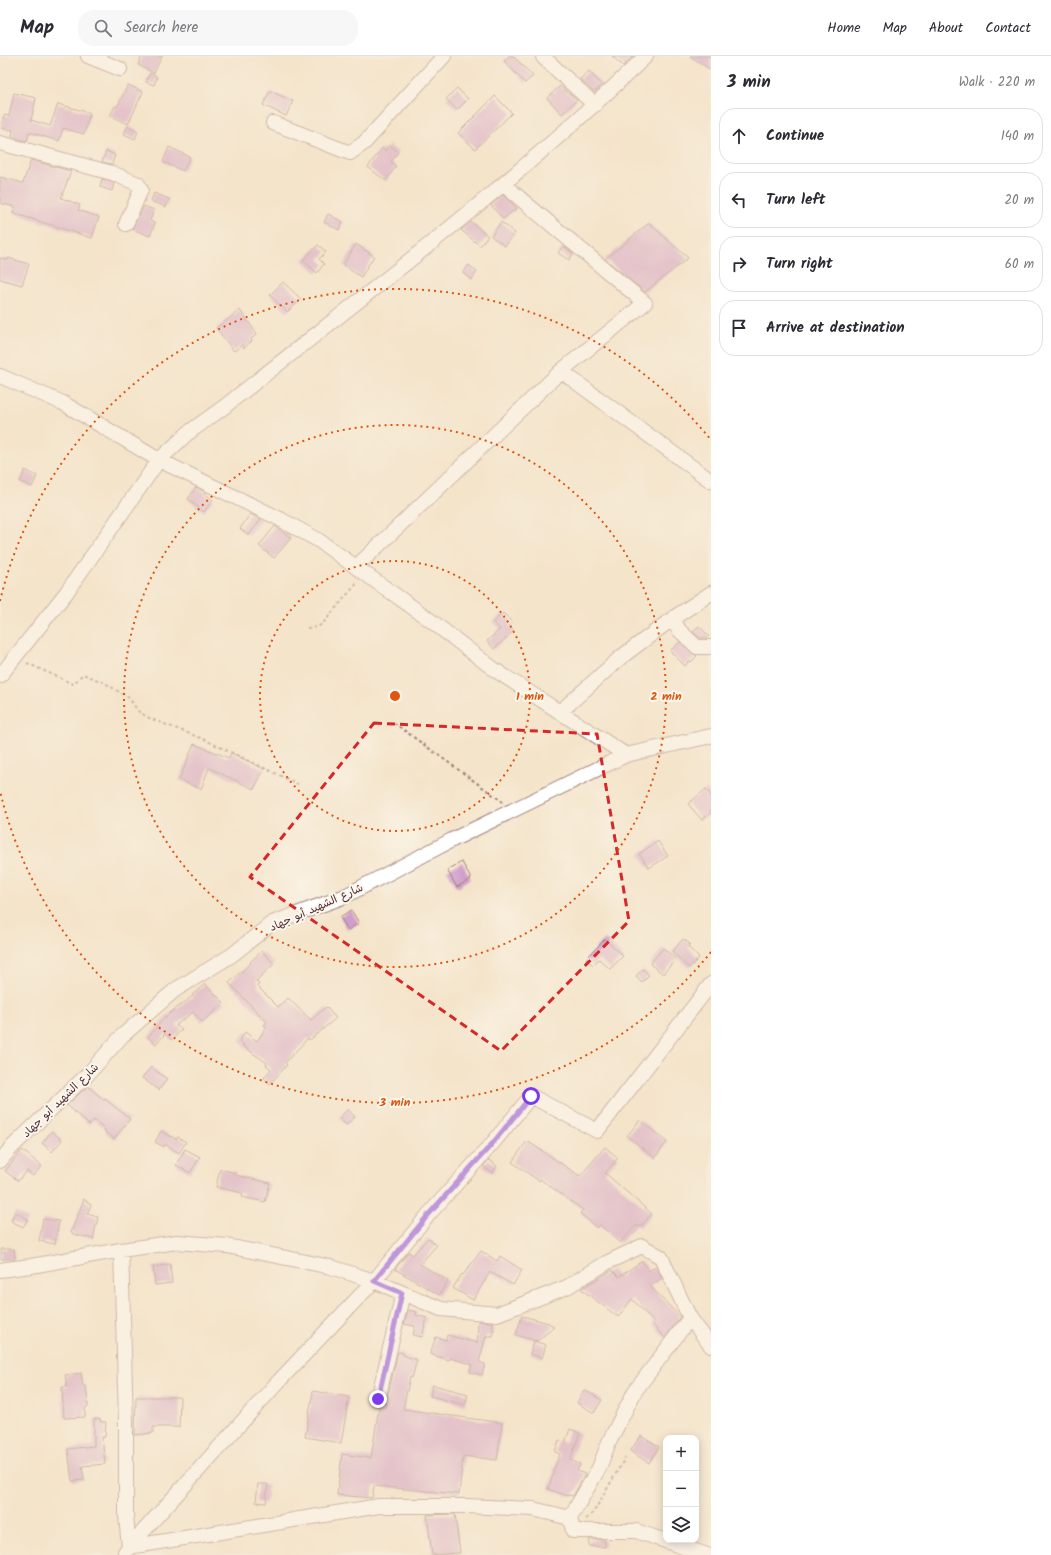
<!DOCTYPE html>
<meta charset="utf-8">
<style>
body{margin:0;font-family:Kalam,"Playpen Sans Arabic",sans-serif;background:#f7f7f7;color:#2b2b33}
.controls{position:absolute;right:12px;bottom:12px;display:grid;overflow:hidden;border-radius:8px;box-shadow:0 2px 10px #0003}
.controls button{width:36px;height:36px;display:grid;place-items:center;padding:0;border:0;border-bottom:1px solid #e1e1e2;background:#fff;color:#2b2b33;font:20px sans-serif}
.stop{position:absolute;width:12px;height:12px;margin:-9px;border:3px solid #7c3aed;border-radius:50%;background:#fff}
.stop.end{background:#7c3aed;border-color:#fff;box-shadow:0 1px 4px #0008}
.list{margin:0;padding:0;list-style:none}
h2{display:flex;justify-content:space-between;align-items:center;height:52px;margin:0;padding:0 16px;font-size:17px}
h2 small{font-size:13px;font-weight:400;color:#7c7c81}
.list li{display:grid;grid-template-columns:26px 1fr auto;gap:12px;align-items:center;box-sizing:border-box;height:56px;margin:0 8px 8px;padding:0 8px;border:1px solid #e1e1e2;border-radius:16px}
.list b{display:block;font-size:15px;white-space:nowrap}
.list em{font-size:13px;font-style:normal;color:#7c7c81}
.icon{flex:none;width:22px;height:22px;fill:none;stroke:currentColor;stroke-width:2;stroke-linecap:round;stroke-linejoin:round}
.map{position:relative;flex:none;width:711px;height:1499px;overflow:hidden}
header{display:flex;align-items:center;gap:24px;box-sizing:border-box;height:56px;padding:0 20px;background:#fff;border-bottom:1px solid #e1e1e2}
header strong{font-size:19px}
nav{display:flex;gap:22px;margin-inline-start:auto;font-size:14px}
.search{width:280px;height:36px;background:#f7f7f7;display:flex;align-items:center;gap:10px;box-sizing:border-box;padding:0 14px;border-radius:16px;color:#7c7c81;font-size:15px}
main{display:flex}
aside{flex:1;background:#fff}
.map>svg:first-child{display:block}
.building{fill:#d19ecb}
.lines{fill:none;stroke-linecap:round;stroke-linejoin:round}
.minor-casing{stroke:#9f827a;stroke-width:16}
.path{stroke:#9f827a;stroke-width:2;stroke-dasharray:3 3;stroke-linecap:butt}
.minor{stroke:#fff;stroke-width:14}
.route{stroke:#7c3aed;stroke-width:5}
.marked{fill:none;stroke:#d62828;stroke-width:3;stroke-dasharray:8 5;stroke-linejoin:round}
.ring{fill:none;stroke:#e0560e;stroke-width:2;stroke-dasharray:2 4}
.labels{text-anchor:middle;stroke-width:4;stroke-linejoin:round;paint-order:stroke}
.street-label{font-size:11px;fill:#4a1f2b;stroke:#fbf7ec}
.centre{fill:#e0560e;stroke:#fbf7ec;stroke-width:2}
.ring-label{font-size:12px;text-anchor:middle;font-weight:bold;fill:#e0560e;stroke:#fbf7ec;stroke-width:4;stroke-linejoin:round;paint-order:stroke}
</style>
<header>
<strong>Map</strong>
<div class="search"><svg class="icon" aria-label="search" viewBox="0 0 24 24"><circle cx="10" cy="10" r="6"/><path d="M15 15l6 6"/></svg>Search here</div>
<nav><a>Home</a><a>Map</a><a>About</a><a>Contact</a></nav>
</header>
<main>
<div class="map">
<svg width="711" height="1499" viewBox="0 0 711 1499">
<rect width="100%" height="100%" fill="#fbf7ec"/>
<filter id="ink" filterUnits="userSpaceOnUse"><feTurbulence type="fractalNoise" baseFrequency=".025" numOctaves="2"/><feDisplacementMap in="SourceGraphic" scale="8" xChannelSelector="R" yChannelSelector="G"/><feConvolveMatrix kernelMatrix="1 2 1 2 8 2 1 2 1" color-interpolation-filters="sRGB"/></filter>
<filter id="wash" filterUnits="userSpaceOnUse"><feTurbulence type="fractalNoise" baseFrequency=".012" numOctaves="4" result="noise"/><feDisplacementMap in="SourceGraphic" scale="16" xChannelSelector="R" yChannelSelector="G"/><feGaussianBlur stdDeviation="0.9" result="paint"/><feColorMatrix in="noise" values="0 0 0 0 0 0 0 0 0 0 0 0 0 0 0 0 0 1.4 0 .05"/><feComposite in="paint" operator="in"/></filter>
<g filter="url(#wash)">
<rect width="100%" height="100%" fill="#f4e4ca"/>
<g id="blocks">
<!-- building -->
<path class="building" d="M142,0h20l-8,17 -16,-8z
M509,0h4l20,20 -8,7 -21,-22z
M612,0h21l-10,10z
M690,0h21v14z
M589,15l13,14 -8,7 -14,-13z
M150,17l7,4 -3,8 -8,-3z
M128,29l15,7 -15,32 -18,-8 5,-10 2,1z
M560,30l17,14 -15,14 -15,-16z
M457,32l11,11 -11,11 -11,-11z
M270,35l23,10 -7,15 -23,-11z
M14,37l22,5 -5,22 19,6 8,-22 32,9 -6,21 -21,-6 -4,13 -30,-9 -2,9 -15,-4 1,-7 -12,-2 3,-13 5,1z
M495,40l17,17 -37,36 -17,-16z
M128,70l10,5 -3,8 -11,-5z
M389,89l9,7 -7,10 5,4 -10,15 -18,-14 14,-19 3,3z
M169,91l21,10 -7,14 -20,-9z
M106,95l9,4 -3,9 -10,-2z
M31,104l40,11 -10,27 19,7 -2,5 21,7 -7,21 -79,-25 2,-6 -15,-4v-26l23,6z
M102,123l12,4 -2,8 -12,-4z
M154,137l15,6 -3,8 -15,-6z
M503,139l14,13 -14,11 -12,-14z
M144,150l10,4 -4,11 5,2 -5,13 -18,-7z
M328,158l15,8 -4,8 -15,-8z
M471,166l17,14 -8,10 -19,-16z
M501,166l14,11 -10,13 -14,-10z
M649,167l39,35 -43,34 -40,-33z
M356,188l18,12 -13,21 -18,-12z
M318,189l8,7 -7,7 5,5 -7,9 -14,-13z
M563,190l10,8 -4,6 -11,-7z
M0,202l8,2v-2l21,6 -7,21 -22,-6z
M469,209l8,7 -6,8 -8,-7z
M283,226l18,17 -14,13 -17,-17z
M240,254l17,24 -6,5 1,2 -8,7 -2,-3 -8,6 -18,-23z
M25,414l12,6 -5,11 -12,-5z
M196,431l9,5 -1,1 9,7 -9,12 -16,-13z
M250,458l11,5 -12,16 -9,-6z
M275,470l16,12 -17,20 -15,-12z
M503,557l9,9 -3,3 5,6 -20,18 -7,-8 13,-12 -7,-7z
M699,570l10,10 -2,2h-7l-7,-6z
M680,586l17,14 -6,6 -2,-1 -4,5 -15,-15z
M194,688l35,14 2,-5 33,16 -10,20 -45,-21 -8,21 -22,-9z
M706,733l5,6v18l-9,7 -14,-16z
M658,785l10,15 -19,12 -10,-14z
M462,806l9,17 -14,8 -10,-17z
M351,854l8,13 -11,7 -8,-13z
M605,883l18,17 -13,13 -11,-10 -6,6 -7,-6z
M683,883l7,5 -2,3 11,11 -10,10 -17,-16z
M663,892l13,11 -13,15 -13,-10z
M262,895l12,13 -18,17 3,3 -2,2 21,21 10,-9 23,22 15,-13 10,11 -26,22 -2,-2 -23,25 2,2 -17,19 -6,-6 7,-9 -5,-4 1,-2 -24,-17 1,-1 -5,-4 6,-9 12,9 10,-14 -3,-2 3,-3 -38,-39 22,-20 -1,-1z
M643,913l6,6 -7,7 -6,-6z
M205,928l19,19 -22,19 -9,-10 -17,13 6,4 -10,11 -7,-6 -9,10 -8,-7 18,-21 27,-20 -1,-1z
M151,1011l16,12 -8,11 -17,-12z
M88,1030l16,14 1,-1 25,20 -16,20 -8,-6 -3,-6 -9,-7 -5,5 -22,-20z
M348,1053l7,8 -9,8 -7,-7z
M640,1064l27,22 -12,16 -28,-22z
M52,1075l10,9 -10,12 -10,-9z
M161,1075l15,8 2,-2 8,5 -7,11 -14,-9 -1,3 -9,-5z
M527,1085l53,35 25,-29 13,11 -13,15 47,41 -12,13 -4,-2 -16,18 -20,-18 -3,3 -17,-15 3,-3 -43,-31 -1,2 -27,-19z
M185,1093l15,8 -10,16 -14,-8z
M22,1094l20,16 -9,10 -6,-5 -9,10 -13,-10z
M489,1104l8,6 -5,7 -9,-7z
M220,1113l16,4 -1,2 35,8 -5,19 -23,-5 1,-4 -27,-6z
M84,1143l7,6 -4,9 11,3 -5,22 -20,-5v-1l-2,-1z
M15,1156l13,7 -5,8 -12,-6z
M43,1163l16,2 -4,23 -16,-3z
M428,1182l9,7 -17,19 28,17 -9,14 -44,-26 14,-17 4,3z
M1,1193h13l1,10h-14z
M481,1195l16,10 3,-5 22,14 -9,15 -23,-13 -17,28 -20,-12 9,-14 1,1z
M642,1205l7,10 7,-5 6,12 -12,8 30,31 -15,21 -13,-14 2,-2 -22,-23 -14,18 -37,-28 31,-19 7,7z
M170,1208l2,19 -17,2 -2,-18z
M408,1254l9,2 -1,3 11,3 -5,19 -9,-2 2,-9 -11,-2z
M522,1260l27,7 5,4 -17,14 -21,-6z
M478,1265l15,1v14h-7l-7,26 6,2 -3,11 -12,-3 2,-8 -22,-6 -1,2 -19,-6 6,-17 10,3 1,-5 30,8z
M534,1285l12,4 -4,13 -12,-4z
M398,1296l5,1v2l14,5 -5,18 -2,-1 -7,32 99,14 -5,37 -34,-4 -4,38 -85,-8 -2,12 -35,-3 5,-41 29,4 8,-51h6z
M81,1317l2,13h3l2,20 -3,3v8l-21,1 -2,-31h5l-2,-12z
M433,1329l35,9 -3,11 -35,-9z
M584,1334l18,10 -8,13 -17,-10z
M313,1335l36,6 -8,46 -36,-6z
M136,1341h44l-1,30h-26v6l-18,2z
M94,1363h6l1,3h5l-1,15h-3l3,27 -23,2 2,14 -12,1 -4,-32 26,-3z
M570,1373l10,4 -10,27 10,4 -3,7 8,3 -12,22 -5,-1v1l-20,-7 6,-17 -1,-1 7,-17 -5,-2 4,-12 6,3z
M641,1380l18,11 -10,16 -19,-12z
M258,1428h10l-2,19 -10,-1z
M455,1458l5,39 -28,2 -5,-40z
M589,1484h16v7l-16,-1z"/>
</g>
</g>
<g filter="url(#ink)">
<use href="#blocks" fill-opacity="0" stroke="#9f827a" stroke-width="1"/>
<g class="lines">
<defs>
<path id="minor" d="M88,0l32,13
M543,1l52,48
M273,67l77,30 14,-10 80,-87
M0,87l112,30 26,11 3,6 -15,34
M561,315l150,110
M0,320l63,27 96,57 119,58 40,22 108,77 69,53 131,85
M356,511l205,-196 84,-68 -141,-118
M711,537l-39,26 7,11 18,17h14
M0,620l66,-83 93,-133 29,-27 36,-26c143,-114 290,-223 422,-351
M561,655l59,-53 52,-39
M0,1105l14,-16 74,-71 34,-38 53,-46 57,-35 40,-32 71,-26 109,-57 174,-85 85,-19
M121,1194l5,171v95l3,31 -4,5
M0,1214l31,-4 90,-16 56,-8 50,4 104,21 43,14 67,28 56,5 70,-27 39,-24 36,-17 19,11 29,61 21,28
M378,1343l25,-106
M570,1462l29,-50 10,-26 26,-51 55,-73
M129,1491l149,-165 96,-101 55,-67 63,-70 39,-48 66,35 114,-147
M129,1493v-2l250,-41h88l66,3 37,9 3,13h63l71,24"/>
</defs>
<!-- minor casing -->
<use href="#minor" class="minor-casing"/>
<!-- path -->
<path class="path" d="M307,572l11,-1 6,-5 34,-40
M27,607l46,21 10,-10 22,9 24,15 9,13 11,7 54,21 95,45
M394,667l109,79
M586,1463l7,-6 32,-55"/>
<!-- minor -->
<use href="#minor" class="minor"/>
</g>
</g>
<g class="lines" filter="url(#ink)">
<!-- route -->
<path class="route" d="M378,1343l24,-106 -28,-12 55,-67 63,-70 39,-48"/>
</g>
<!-- marked area -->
<path d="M0 0H711V1499H0ZM374,667l223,11 32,187 -128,130 -251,-174z" fill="#f4e4ca" fill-opacity=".55" fill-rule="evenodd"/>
<path class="marked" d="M374,667l223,11 32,187 -128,130 -251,-174z"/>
<!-- distance rings -->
<g class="ring">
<circle cx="395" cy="640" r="135"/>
<circle cx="395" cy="640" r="271"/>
<path d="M711 896A406 406 0 0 1 0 735M0 545A406 406 0 0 1 711 384"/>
</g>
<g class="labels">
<!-- street labels -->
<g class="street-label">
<text transform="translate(316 851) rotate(-24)" y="4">شارع الشهيد أبو جهاد</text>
<text transform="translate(60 1044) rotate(-44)" y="4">شارع الشهيد أبو جهاد</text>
</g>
</g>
<circle cx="395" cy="640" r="6" class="centre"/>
<g class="ring-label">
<text x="530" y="644">1 min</text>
<text x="666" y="644">2 min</text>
<text x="395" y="1050">3 min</text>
</g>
</svg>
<div class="controls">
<button>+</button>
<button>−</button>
<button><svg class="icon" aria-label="layers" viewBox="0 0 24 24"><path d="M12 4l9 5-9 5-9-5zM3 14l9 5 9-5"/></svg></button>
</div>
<div class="stop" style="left:531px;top:1040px"></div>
<div class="stop end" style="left:378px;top:1343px"></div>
</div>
<aside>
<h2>3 min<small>Walk · 220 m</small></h2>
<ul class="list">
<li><svg class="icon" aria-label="ahead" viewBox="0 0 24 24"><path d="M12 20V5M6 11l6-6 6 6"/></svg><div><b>Continue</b></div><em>140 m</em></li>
<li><svg class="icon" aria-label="left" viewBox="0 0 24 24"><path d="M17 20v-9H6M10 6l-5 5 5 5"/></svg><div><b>Turn left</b></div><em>20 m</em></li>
<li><svg class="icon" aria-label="right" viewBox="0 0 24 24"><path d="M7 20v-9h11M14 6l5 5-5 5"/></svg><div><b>Turn right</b></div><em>60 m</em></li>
<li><svg class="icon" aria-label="arrive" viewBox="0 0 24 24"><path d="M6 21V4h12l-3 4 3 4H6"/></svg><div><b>Arrive at destination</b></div></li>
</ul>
</aside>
</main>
